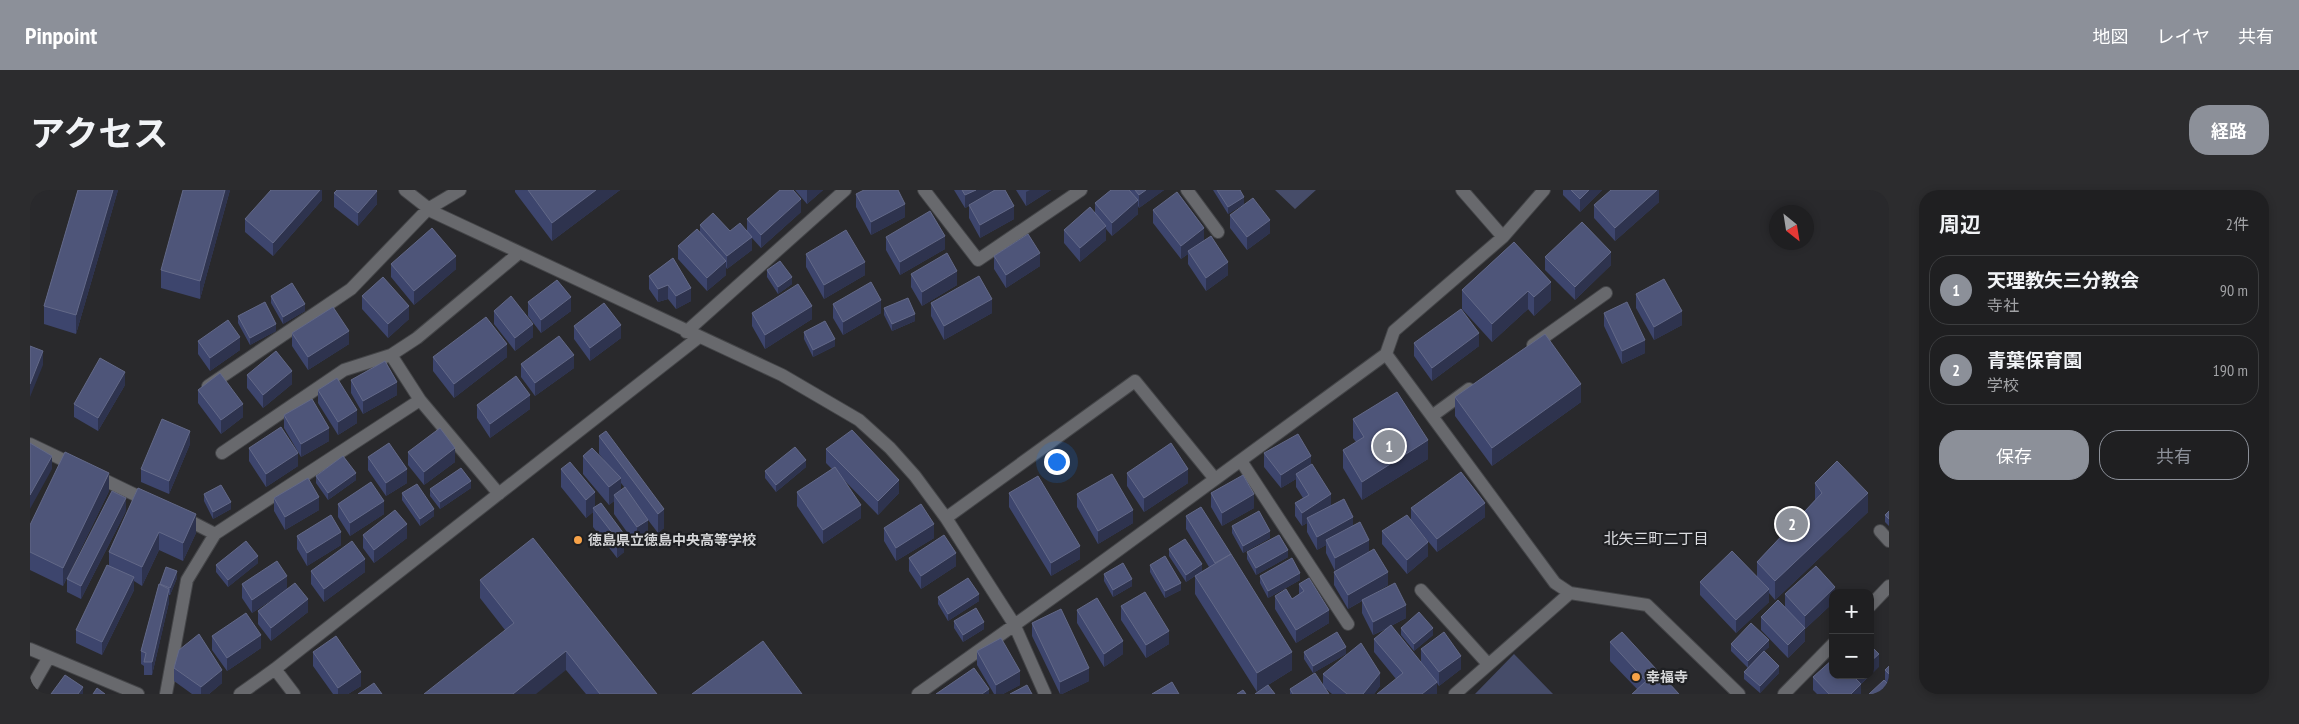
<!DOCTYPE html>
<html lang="ja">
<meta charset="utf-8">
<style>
body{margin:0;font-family:"PT Sans Narrow","Noto Sans JP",sans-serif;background:#2c2c2e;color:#f1f3f6}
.controls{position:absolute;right:15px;bottom:15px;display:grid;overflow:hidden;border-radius:10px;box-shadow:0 2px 8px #0003}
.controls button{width:45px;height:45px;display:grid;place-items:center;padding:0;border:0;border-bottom:1px solid #3c3d3f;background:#1f1f21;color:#f1f3f6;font:25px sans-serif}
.compass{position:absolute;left:1739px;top:15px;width:45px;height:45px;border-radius:50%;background:#1f1f21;box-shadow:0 2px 8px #0003;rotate:150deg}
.you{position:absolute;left:1026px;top:271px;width:18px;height:18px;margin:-12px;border:4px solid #fff;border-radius:50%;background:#1a73e8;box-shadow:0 0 0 8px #1a73e833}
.badge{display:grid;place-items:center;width:32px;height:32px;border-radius:50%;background:#8c9099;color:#fff;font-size:16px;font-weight:700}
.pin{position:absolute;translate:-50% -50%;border:2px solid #fff;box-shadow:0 1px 5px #0006}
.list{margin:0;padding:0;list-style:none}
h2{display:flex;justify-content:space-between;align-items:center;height:65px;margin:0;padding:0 20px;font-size:21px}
h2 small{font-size:16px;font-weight:400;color:#a1a2a5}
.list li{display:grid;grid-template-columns:32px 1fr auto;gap:15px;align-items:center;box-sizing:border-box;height:70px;margin:0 10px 10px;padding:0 10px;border:1px solid #3c3d3f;border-radius:20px}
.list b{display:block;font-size:19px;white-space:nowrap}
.list p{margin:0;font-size:16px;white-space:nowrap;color:#a1a2a5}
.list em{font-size:16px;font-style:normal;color:#a1a2a5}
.actions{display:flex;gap:10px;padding:15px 20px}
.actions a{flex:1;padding:11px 0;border:1px solid #8c9099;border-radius:20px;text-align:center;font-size:18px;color:#8c9099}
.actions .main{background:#8c9099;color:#fff}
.map{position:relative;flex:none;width:1859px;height:504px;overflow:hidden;border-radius:20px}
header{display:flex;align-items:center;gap:30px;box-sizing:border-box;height:70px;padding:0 25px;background:#8c9099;color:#fff}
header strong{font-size:24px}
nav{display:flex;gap:28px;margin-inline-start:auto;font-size:18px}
.intro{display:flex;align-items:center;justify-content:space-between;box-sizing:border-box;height:120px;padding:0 30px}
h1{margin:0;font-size:35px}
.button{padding:12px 22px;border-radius:20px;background:#8c9099;color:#fff;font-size:18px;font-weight:700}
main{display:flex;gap:30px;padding:0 30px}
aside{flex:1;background:#1f1f21;border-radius:20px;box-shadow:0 2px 8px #0003}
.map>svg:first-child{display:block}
.green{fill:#464c69}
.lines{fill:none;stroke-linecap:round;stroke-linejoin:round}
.minor-casing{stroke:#444548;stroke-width:14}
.minor{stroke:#68696d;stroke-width:12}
.wall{fill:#3d456d;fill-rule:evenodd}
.shaded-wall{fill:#2e334e}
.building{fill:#4e5579;stroke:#636988}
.poi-dot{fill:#f7a248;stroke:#1f2023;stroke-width:2}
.labels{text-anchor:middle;stroke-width:4.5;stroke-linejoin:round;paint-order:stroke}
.poi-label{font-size:14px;font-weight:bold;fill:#d5d6d8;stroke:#1f2023;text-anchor:start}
.neighbourhood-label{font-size:15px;fill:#dcdde1;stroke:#1f2023}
</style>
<header>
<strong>Pinpoint</strong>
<nav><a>地図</a><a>レイヤ</a><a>共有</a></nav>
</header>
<div class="intro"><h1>アクセス</h1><a class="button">経路</a></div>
<main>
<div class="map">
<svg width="1859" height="504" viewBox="0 0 1859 504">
<rect width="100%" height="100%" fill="#29292c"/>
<!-- green -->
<path class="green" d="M1245,0h41l-21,19z
M1484,464l39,40h-78z"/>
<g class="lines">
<defs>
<path id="minor" d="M375,0l28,22 349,163 77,45 31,28 25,28 31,42 68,106 31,70
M894,0l54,70 103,-70
M1157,0l31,42
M1432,0l41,47
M656,142l159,-142
M1503,155l73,-52
M1356,164l169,229 15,10 77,12 92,89
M361,165l29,45 79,94
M178,196l143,-97 77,-80 32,-19
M1402,226l37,-27
M0,254l46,22
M192,263l122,-83 47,-15 26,-17 102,-85
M1211,271l107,163
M64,285l56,27
M152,327l33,17
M916,328l189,-137 80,98
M1850,341l9,10
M1391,400l67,74
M1840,416l19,-20
M0,459l108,45
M245,479l19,25
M0,500l19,-33
M136,504l21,-114 28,-46 205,-134
M210,504l35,-25 424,-332
M888,504l169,-121 299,-219 8,-23 109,-94 41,-47
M1425,504l115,-101
M1754,504l49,-50"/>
</defs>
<!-- minor casing -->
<use href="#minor" class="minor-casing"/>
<!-- minor -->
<use href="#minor" class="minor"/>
</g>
<!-- wall -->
<path class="wall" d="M48,0h40l-42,144 -32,-10v-18z
M200,0l-30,109 -39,-11v-18z
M292,0v10l-49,56 -28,-24v-13z
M485,0h105l-68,51 -37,-49z
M765,0h28l-16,14z
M924,0h51l9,29 -34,19 -11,-20v-12l-4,2z
M986,0h35l-25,16z
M1081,0h53l-25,18 -1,-2v8l-26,22 -6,-7v11l-26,22 -16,-19v-13l31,-16v-11z
M1183,0h27l4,14 -16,10z
M1533,0h39l-22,22 -17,-17z
M1629,0v12l-44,39 -21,-23v-13z
M304,3l43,11 -19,22 -24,-19z
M826,4l49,23 -34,18 -15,-28z
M1123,20l51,30 24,35 -22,16 -18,-27v-10l-7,5 -28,-36z
M771,22l-40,36 -9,-10v12l-25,19 -1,-2v8l-19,16 -29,-32v-13l22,-13v-8l30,6h17v-12z
M1200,25l40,18 -23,17 -17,-22z
M856,47l59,12 -45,26 -14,-25z
M1484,52l37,58 -17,16 -6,-7 -36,33 -30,-33v-19z
M776,64l59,21 -41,24 -18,-32z
M964,66l46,10 -34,22 -12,-19z
M1515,67l66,8 -36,35 -30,-30z
M643,68l18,43 -15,8 -8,-10 -10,3 -9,-13v-13z
M361,74l65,5 -42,36 -23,-28z
M737,80l25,14 -14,10 -11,-17z
M881,84l46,11 -35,21 -11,-19z
M1606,104l46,31 -28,15 -18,-32z
M241,106l34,15 -22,13 -12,-21z
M332,106l47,23 -21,19 -26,-29z
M498,112l43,9 -30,22 -13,-17z
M901,113l61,10 -48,27 -13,-24z
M803,114l48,9 -38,22 -10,-17z
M854,118l31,13 -23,10 -8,-16z
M464,121l39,26 -18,14 -21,-27z
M722,123l60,6 -47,30 -13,-23z
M1574,123l41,40 -23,11 -18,-38z
M208,126l38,15 -26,14 -12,-22z
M544,136l47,12 -31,23 -16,-22z
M774,142l31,14 -22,11 -9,-18z
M262,143l57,11 -41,26 -16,-24z
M168,151l42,9 -30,21 -12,-17z
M1384,153l65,3 -47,35 -18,-25z
M403,167h74l-53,41 -21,-27z
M491,174l53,4 -39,28 -14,-19z
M217,185l45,9 -29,24 -16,-20z
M321,190l46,15 -34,19 -12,-21z
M95,195l-27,46 -24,-14v-13z
M168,200l45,27 -22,17 -23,-31z
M288,200l39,33 -19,12 -20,-32z
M1425,207l126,5 -89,64 -37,-50z
M447,215l53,4 -40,29 -13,-20z
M254,225l45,26 -28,16 -17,-29z
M1323,229l75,40 -66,41 -19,-32v-18l13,-8 -3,-4z
M569,246l65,73v19l-6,5 -10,-13v18l-11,8 -23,-32v-13l-5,4 -26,-31v-18l21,4 -5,-6zM591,293l4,5 -4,3z
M160,254l-21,50 -28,-12v-13z
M219,258l49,18 -32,21 -17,-26z
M796,259l73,44 -21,22 -35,-36 18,39 -38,26 -26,-38v-14l35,-23 -6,-6z
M378,262l47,10 -31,23 -16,-20z
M1234,263l47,12 20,41 22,19 35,60 -17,10 35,23 -15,8 42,51 -12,-15v-13l40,20 -22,17 -2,-3v11l-41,-15 -22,-27v-13l14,-11 -15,7 -11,-22v-12l-14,8 -14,-24v-13l15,-9 -14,8 -9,-18v-8l-9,5 -10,-18v-9l-5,3 -7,-10v-13l8,-5 -7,-11v-8l-15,9 -17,-21z
M338,267l39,26 -21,13 -18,-26z
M776,277l-30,25 -11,-14v-7z
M531,279l34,38 6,-4 23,49 -7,6 -24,-31v-15l-7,6 -25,-31z
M1097,283l61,10 -44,29 -17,-26z
M286,286l40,4 -28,20 -12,-17z
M1785,293l53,29 -93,88 -6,-7v9l-33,31 -36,-38v-13l57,-6v-14l58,-62z
M108,298l58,45 -13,28 -24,-11 -17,36 -8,-5v9l-32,65 -26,-12v-13l33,-64v-14z
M441,298l-31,21 -10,-13v-7z
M79,301l-46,95 -33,-16v-45z
M372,303l32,23 -14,10 -18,-26z
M979,303l71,66 -29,17 -42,-69z
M1181,303l43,15 -32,18 -11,-19z
M174,304l27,15 -18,10 -9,-18z
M1047,304l56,29 -35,21 -21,-37z
M244,308l45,12 -34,20 -11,-19z
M308,314l46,10 -34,22 -12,-19z
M1381,318l74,9 -48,35 -22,-26 13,30 -21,18 -25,-30v-13l29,-10z
M96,321l-45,88 -14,-7v-13z
M1859,321v15l-4,-4v-7z
M1156,326l106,154 -35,22 -62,-98v-18l-9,6 -17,-26v-7l33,22 7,-4 -23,-38z
M1202,336l38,12 -27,15 -11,-20z
M854,338l50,10 -38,23 -12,-20z
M333,345l44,3 -33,25 -11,-15z
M267,346l44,9 -34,21 -10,-17z
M1217,362l41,5 -32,18 -9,-16z
M879,368l47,8 -35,23 -12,-18z
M228,373l-30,24 -12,-15v-7z
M1120,375l31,25 -16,8 -15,-26z
M1786,376l19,21v6h-2v10l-28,26v12l-17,17 -27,-28v-13l17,-17 7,7v-13z
M281,381l54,1 -41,30 -13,-18z
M1074,384l28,12 -19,11 -9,-16z
M1230,386l40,4 -32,18 -8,-15z
M147,388l-7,17h-1v7l-17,73h-8v-9l-3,-2v-13l18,-67z
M450,390l177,114h-71l-20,-24 -61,-40 -25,-32z
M212,394l45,5 21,23 -37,29 -13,-17v-13l27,-20 -33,22 -10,-15z
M1269,394l30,39 -33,20 -21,-34v-13l17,3 7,-5z
M908,407l41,4 -31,20 -10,-17z
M1091,416l48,38 -23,14 -25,-38z
M1047,420l46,44 -19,13 -27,-44z
M924,431l30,8 -21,13 -9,-14z
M1002,433l57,58 -27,13h-2l-28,-58z
M1371,438l32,7 -19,16 -13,-16z
M182,446l49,12 -34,23 -15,-21z
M1580,452l69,52 -42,-5 -27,-28z
M1701,454l38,3 -5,4 15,22 -19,20 -16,-14v-7l4,-4 -17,-17z
M947,461l43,34 -17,9h-9l-17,-29z
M283,462l48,34 -13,8h-15l-20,-28z
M1274,462l42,2 -33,19 -9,-14z
M1859,476v28l-4,-13v-11z
M1849,477l-18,17v10h-44l-4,-4v-13l20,-2h37z
M144,478l48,15 -13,11h-17l-18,-13z
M1293,484l57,12 -6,8h-42l-7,-6 4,6h-39v-5l33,-3z"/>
<!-- shaded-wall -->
<path class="shaded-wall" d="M83,0h5l-42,144v-19z
M195,0h5l-30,109v-18z
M290,0h2v10l-49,56v-13z
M566,0h24l-68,51v-18z
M777,0h16l-16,14z
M946,0h22v3l-33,15v-13z
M1000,0h21l-25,16v-14z
M1116,0h18l-25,18v-13z
M1559,0h13l-22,22v-13z
M1627,0h2v12l-44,39v-13z
M347,1v13l-19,22v-13z
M1214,7v7l-16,10v-7z
M771,9v13l-40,36v-13z
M1108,10v14l-26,22v-13z
M875,14v13l-34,18v-13z
M984,16v13l-34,19v-13z
M1240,30v13l-23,17v-13z
M1076,36v14l-26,22v-14z
M1174,38v13l-16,10v3l-7,5v-13z
M915,46v13l-45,26v-13z
M722,47v13l-25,19v-13z
M1581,62v13l-36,35v-13z
M1010,63v13l-34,22v-13z
M426,66v13l-42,36v-14z
M696,71v14l-19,16v-13z
M835,72v13l-41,24v-14z
M1198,72v13l-22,16v-13z
M927,81v14l-35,21v-14z
M762,87v7l-14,10v-7z
M1521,92v18l-17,16v-19z
M638,95v14l-10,3v-13z
M661,98v13l-15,8v-13z
M1498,101v18l-36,33v-18z
M541,107v14l-30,22v-13z
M962,109v14l-48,27v-14z
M851,110v13l-38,22v-13z
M275,114v7l-22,13v-7z
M379,116v13l-21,19v-14z
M782,116v13l-47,30v-14z
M1652,121v14l-28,15v-13z
M885,124v7l-23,10v-7z
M246,134v7l-26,14v-7z
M503,134v13l-18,14v-13z
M591,135v13l-31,23v-13z
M319,141v13l-41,26v-13z
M1449,143v13l-47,35v-13z
M210,147v13l-30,21v-13z
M805,149v7l-22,11v-7z
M1615,150v13l-23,11v-13z
M477,154v13l-53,41v-14z
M13,161v14l-13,32v-13z
M544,165v13l-39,28v-13z
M262,181v13l-29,24v-13z
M95,182v13l-27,46v-13z
M367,192v13l-34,19v-13z
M1551,194v18l-89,64v-18z
M500,205v14l-40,29v-14z
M213,214v13l-22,17v-14z
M327,220v13l-19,12v-13z
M299,238v13l-28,16v-13z
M160,241v13l-21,50v-13z
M1398,250v19l-66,41v-18z
M425,258v14l-31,23v-13z
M268,263v13l-32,21v-13z
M22,266v13l-22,40v-14z
M1281,266v14l-15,4v5l-15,9v-13z
M776,270v7l-30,25v-7z
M377,279v14l-21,13v-13z
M1158,279v14l-44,29v-14z
M79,283v18l-46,95v-18z
M326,283v7l-28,20v-7z
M591,288v18l-7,-1v6l-5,4v-18z
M869,290v13l-21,22v-14z
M441,291v7l-31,21v-7z
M565,302v19l-2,-3v4l-7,6v-18z
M1838,303v19l-93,88v-19z
M1224,304v14l-32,18v-13z
M1301,304v14l-24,10v5l-5,3v-13z
M289,307v13l-34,20v-13z
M96,308v13l-45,88v-13z
M354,311v13l-34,22v-13z
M201,312v7l-18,10v-7z
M1455,313v14l-48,35v-13z
M831,315v13l-38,26v-14z
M404,319v7l-14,10v-7z
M634,319v19l-6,5v-19z
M1103,320v13l-35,21v-13z
M166,324v19l-13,28v-18z
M1323,327v14l-27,9v5l-9,5v-13z
M618,330v18l-11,8v-19z
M377,334v14l-33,25v-13z
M904,334v14l-38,23v-13z
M1240,341v7l-27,15v-7z
M129,342v18l-17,36v-19z
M311,342v13l-34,21v-13z
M594,344v18l-7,6v-19z
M1339,350v13l-34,18v-13z
M1398,352v14l-21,18v-14z
M1050,356v13l-29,17v-13z
M1258,360v7l-32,18v-7z
M926,363v13l-35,23v-13z
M228,366v7l-30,24v-7z
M335,369v13l-41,30v-13z
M1172,374v7l-16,11v-7z
M147,381v7l-7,17v-7z
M1358,382v13l-40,24v-14z
M1270,383v7l-32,18v-7z
M257,386v13l-35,24v-13z
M104,387v13l-32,65v-13z
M1102,389v7l-19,11v-7z
M1151,393v7l-16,8v-7z
M1805,397v6h-2v10l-28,26v12l-17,17v-13l17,-17v-12z
M139,399v13l-17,73v-13z
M1739,399v13l-33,31v-13z
M949,404v7l-31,20v-7z
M278,409v13l-37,29v-13z
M1376,415v13l-33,17v-13z
M1299,420v13l-33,20v-13z
M954,432v7l-21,13v-7z
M1403,438v7l-19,16v-7z
M1139,441v13l-23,14v-13z
M231,445v13l-34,23v-13z
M1739,450v7l-21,21v-7z
M1093,451v13l-19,13v-13z
M1316,457v7l-33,19v-7z
M536,461v19l-30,24h-23z
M1262,462v18l-35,22v-19z
M1849,464v13l-22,20v-12h13v-13z
M1431,466v13l-22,17v-14z
M1749,476v7l-19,20v-7z
M1059,478v13l-27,13h-2v-12z
M192,480v13l-13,11h-8v-7z
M990,481v14l-17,9h-7v-9z
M331,482v14l-13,8h-10v-6z
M1350,483v13l-6,8h-11z
M1407,492v12h-15z
M1831,494v10h-10z
M53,497v7h-5z
M959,499v5h-7z"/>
<!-- building -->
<path class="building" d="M48,0h35l-37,125 -32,-9z
M153,0h42l-25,91 -39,-11z
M241,0h49l-47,53 -28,-24z
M307,0h39l1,1 -19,22 -24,-20z
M498,0h68l-44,33z
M750,0h13l8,9 -40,36 -14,-16z
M834,0h34l7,14 -34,18 -15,-28z
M932,0h14l-11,5z
M965,0h10l9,16 -34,19 -11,-20z
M1081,0h18l9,10 -26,23 -17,-20z
M1105,0h11l-7,5z
M1187,0h23l4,7 -16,10z
M1541,0h18l-9,9z
M1581,0h46l-42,38 -21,-23z
M1147,2l27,36 -23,18 -28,-36z
M1223,8l17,22 -23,17 -17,-22z
M1060,17l16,19 -26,22 -16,-18z
M900,21l15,25 -45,26 -14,-25z
M683,23l17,18 10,-8 12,14 -25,19 -27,-31z
M1552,32l29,30 -36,35 -30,-30z
M402,38l24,28 -42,35 -23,-27z
M667,39l29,32 -19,17 -29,-32z
M816,40l19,32 -41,23 -18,-31z
M998,44l12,19 -34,22 -12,-19z
M1181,46l17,26 -22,16 -18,-27z
M1484,52l37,40 -17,15 -6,-6 -36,33 -30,-34z
M917,63l10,18 -35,21 -11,-18z
M643,68l18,30 -15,8 -8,-11 -10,4 -9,-13z
M750,71l12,16 -14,10 -11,-17z
M949,86l13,23 -48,27 -13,-23z
M353,87l26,29 -21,18 -26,-28z
M1634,89l18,32 -28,16 -18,-33z
M527,90l14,17 -30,23 -13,-18z
M841,92l10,18 -38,22 -10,-18z
M262,93l13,21 -22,13 -12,-21z
M768,94l14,22 -47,29 -13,-22z
M481,106l22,28 -18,14 -21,-27z
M878,108l7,16 -23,10 -8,-16z
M235,112l11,22 -26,14 -12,-22z
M1597,112l18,38 -23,11 -18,-38z
M574,113l17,22 -31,23 -16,-22z
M303,117l16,24 -41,26 -16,-24z
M1431,119l18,24 -47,35 -18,-25z
M456,127l21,27 -53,40 -21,-27z
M198,130l12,17 -30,21 -12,-17z
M795,131l10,18 -22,11 -9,-18z
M1515,144l36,50 -89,64 -37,-51z
M529,146l15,19 -39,28 -14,-19z
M0,156l13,5 -13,33z
M246,161l16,20 -29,24 -16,-20z
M70,168l25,14 -27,46 -24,-14z
M355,171l12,21 -34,19 -12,-21z
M190,183l23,31 -22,16 -23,-30z
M486,186l14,19 -40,29 -13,-19z
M307,188l20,32 -19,12 -20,-32z
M1367,202l31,48 -66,42 -19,-32 21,-13 -11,-18z
M282,209l17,29 -28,16 -17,-29z
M132,229l28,12 -21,50 -28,-12z
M251,237l17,26 -32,21 -17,-26z
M410,238l15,20 -31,24 -16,-20z
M822,240l47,50 -21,21 -52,-52z
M576,241l58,78 -6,5 -59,-78z
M1268,244l13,22 -30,19 -17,-22z
M0,253l22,13 -22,39z
M359,253l18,26 -21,14 -18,-26z
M1141,253l17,26 -44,29 -17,-25z
M765,257l11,13 -30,25 -11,-14z
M562,258l29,30 -12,9 -26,-31z
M35,262l44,21 -46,95 -33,-16v-27z
M313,266l13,17 -28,20 -12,-17z
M1807,271l31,32 -93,88 -18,-19 65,-69 -7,-10z
M540,272l25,30 -9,8 -25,-31z
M1282,274l19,30 -29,19 -7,-10 14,-8 -13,-21z
M805,277l26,38 -38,25 -26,-38z
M431,278l10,13 -31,21 -10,-13z
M1431,282l24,31 -48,36 -26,-31z
M1082,284l21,36 -35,21 -21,-37z
M1213,285l11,19 -32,19 -11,-20z
M1008,286l42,70 -29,17 -42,-70z
M278,288l11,19 -34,20 -11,-19z
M341,292l13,19 -34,22 -12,-19z
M387,294l17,25 -14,10 -18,-26z
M191,295l10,17 -18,10 -9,-18z
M595,297l23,33 -11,7 -23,-32z
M108,298l58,26 -13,29 -24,-11 -17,35 -33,-15z
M82,301l14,7 -45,88 -14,-7z
M1314,309l9,18 -36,20 -10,-19z
M571,313l23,31 -7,5 -24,-31z
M891,314l13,20 -38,24 -12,-20z
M1171,317l30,47 -16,9 -29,-47z
M365,320l12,14 -33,26 -11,-15z
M1229,321l11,20 -27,15 -11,-20z
M1859,321v8l-4,-4z
M301,325l10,17 -34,21 -10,-17z
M1377,325l21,27 -21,18 -25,-29z
M1330,332l9,18 -34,18 -9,-18z
M914,345l12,18 -35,23 -12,-18z
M1249,345l9,15 -32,18 -9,-16z
M503,348l124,156h-57l-34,-43 -53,43h-89l90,-71 -34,-43z
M1155,349l17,25 -16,11 -17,-26z
M216,351l12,15 -30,24 -12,-15z
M322,351l13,18 -41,30 -13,-18z
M1344,359l14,23 -40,23 -14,-23z
M1702,361l37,38 -33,31 -36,-38z
M1201,364l61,98 -35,21 -62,-97z
M1135,366l16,27 -16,8 -15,-26z
M1262,368l8,15 -32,18 -8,-15z
M247,371l10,15 -35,24 -10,-16z
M1093,373l9,16 -19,11 -9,-16z
M77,375l27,12 -32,65 -26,-12z
M1786,376l19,21 -30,29 -20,-22z
M136,377l11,4 -7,17 -10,-4z
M938,388l11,16 -31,20 -10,-17z
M1279,388l20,32 -33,20 -21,-34 11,-7 6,10 12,-8 -5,-7z
M265,393l13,16 -37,29 -13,-17z
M1365,393l11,22 -33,17 -11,-22z
M129,394l10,5 -17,73h-8l2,-9 -5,-2z
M1115,402l24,39 -23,14 -25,-39z
M1067,408l26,43 -19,13 -27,-44z
M1748,410l27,28 -17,17 -27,-28z
M946,418l8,14 -21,13 -9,-14z
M1031,419l28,59 -29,14 -28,-59z
M1389,422l14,16 -19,16 -13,-16z
M216,423l15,22 -34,23 -15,-22z
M1721,433l18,17 -21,21 -17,-17z
M1361,435l46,57 -15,12h-45l26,-21 -29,-34z
M1307,442l9,15 -33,19 -9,-14z
M1414,442l17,24 -22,16 -18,-23z
M1592,442l57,62h-47l14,-13 -36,-39z
M169,444l23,36 -21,17 -27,-19 5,-18z
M306,446l25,36 -23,16 -25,-36z
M971,448l19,33 -24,14 -19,-34z
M733,451l39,53h-110z
M1331,453l19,30 -17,21h-16l-24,-20z
M1840,455l9,9 -9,8z
M1734,461l15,15 -19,20 -16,-14z
M1803,469v16h19l9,9 -10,10h-22l-16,-17z
M1859,476v8l-4,-4z
M944,478l15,21 -7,5h-46z
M1285,483l14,21h-36l-3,-5z
M35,485l18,12 -5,7h-27z
M1854,490l5,5v9h-20z
M1142,492l7,12h-27z
M344,493l8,11h-24z
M997,495l5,9h-22z
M1238,495l7,9h-20z
M67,498l8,6h-12z
M1213,500l3,4h-9z"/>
<!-- markers -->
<g class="poi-dot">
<circle cx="548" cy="350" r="5"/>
<circle cx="1606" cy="487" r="5"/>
</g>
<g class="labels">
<!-- poi labels -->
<g class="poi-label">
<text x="558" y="355">徳島県立徳島中央高等学校</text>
<text x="1616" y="492">幸福寺</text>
</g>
<!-- neighbourhood labels -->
<g class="neighbourhood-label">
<text x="1626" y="354">北矢三町二丁目</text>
</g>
</g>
</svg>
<div class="controls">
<button>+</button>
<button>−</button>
</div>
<svg class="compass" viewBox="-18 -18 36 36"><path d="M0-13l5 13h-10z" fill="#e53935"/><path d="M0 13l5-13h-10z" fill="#a1a2a5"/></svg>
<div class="you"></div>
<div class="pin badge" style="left:1359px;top:256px">1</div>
<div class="pin badge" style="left:1762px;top:334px">2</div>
</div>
<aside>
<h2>周辺<small>2件</small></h2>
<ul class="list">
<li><span class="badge">1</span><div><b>天理教矢三分教会</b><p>寺社</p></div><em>90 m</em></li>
<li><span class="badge">2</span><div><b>青葉保育園</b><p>学校</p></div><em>190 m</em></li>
</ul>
<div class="actions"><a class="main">保存</a><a>共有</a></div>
</aside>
</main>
